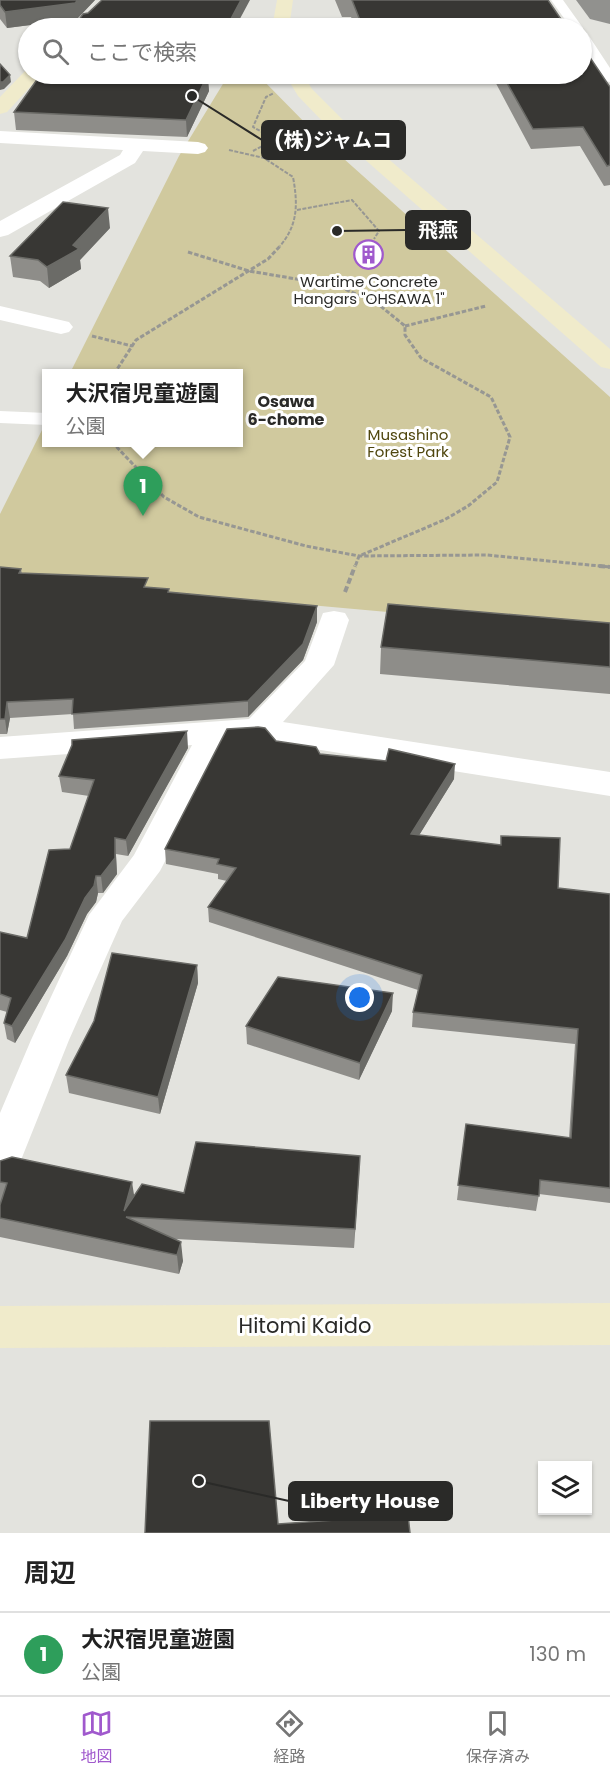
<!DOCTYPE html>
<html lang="ja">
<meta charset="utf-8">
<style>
body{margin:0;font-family:Poppins,"Noto Sans JP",sans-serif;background:#f2f2f2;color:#222}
.controls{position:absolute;right:18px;bottom:18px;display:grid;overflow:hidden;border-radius:0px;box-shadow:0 2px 4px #0004}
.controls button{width:54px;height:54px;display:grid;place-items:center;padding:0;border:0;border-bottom:2px solid #e0e0e0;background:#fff;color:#222;font:30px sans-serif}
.you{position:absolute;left:360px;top:998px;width:21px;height:21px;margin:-15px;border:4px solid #fff;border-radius:50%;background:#1a73e8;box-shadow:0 0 0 9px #1a73e833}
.badge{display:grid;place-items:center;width:39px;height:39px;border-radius:50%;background:#a059cd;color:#fff;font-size:20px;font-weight:700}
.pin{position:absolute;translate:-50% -50px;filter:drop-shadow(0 2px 3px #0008)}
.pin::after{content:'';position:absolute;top:32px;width:21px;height:18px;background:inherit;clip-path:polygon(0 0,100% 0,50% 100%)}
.popup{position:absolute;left:42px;top:369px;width:201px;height:78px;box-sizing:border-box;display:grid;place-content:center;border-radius:0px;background:#fff;filter:drop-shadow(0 2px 4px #0005);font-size:20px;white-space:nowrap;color:#767676}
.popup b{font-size:22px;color:#222}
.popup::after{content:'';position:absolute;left:50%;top:100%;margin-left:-12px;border:12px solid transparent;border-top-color:#fff}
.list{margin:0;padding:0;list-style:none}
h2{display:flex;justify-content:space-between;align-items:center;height:78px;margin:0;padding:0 24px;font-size:26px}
h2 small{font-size:20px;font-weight:400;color:#767676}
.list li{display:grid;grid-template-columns:39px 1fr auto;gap:18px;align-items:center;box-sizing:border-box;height:84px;padding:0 24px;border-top:2px solid #e0e0e0}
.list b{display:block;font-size:22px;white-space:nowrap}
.list p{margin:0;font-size:20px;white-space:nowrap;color:#767676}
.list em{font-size:20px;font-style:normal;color:#767676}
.icon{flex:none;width:33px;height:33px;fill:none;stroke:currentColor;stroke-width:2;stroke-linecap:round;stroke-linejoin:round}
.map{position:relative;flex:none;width:610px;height:1533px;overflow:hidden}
.search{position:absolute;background:#fff;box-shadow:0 2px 4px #0004;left:18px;right:18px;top:18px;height:66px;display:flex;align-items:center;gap:15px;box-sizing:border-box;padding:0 21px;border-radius:33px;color:#767676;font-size:22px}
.sheet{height:162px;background:#fff}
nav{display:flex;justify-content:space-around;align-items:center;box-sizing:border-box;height:84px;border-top:2px solid #e0e0e0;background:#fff;font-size:16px;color:#767676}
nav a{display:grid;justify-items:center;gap:3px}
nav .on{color:#a059cd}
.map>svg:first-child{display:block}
.green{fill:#d0c99e}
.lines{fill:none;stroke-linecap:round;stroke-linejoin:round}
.taxiway{fill:#91918e;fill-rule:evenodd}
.path-far2{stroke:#979793;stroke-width:2;stroke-dasharray:4 1.5;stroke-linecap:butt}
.path-far1{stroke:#979793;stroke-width:3;stroke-dasharray:4.5 2;stroke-linecap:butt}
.path{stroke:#979793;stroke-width:4;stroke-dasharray:6 3;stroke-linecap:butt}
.lane{fill:#fff;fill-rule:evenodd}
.street{fill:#fff;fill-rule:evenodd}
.secondary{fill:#f0ebcb;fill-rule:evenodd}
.wall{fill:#8e8d89}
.shaded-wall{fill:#6b6b67}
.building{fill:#383734;stroke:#6b6b67;stroke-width:1.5}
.labels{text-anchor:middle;stroke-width:6;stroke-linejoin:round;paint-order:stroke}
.far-poi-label{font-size:15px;fill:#2a2a28;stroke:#fff}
.far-park-label{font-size:15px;fill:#4f460e;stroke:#fff}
.far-neighbourhood-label{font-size:16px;font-weight:bold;fill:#2a2a28;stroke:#fff}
.near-street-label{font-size:21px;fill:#2a2a28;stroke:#fff}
.leader{fill:none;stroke:#2a2a28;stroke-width:2}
.callout-dot{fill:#2a2a28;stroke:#fff;stroke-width:2}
.callout{fill:#2a2a28;stroke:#2a2a28;stroke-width:2}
.callout-label{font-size:20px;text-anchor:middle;font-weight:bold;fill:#fff}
</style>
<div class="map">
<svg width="610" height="1533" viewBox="0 0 610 1533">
<rect width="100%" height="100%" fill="#e3e3de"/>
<!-- green -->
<path class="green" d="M229,74h28l58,59 295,264v235l-610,-55v-63l47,-94v22h192v-68l-169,-1 109,-217z"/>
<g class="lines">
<!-- taxiway -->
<path class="taxiway" d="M576,0h34v24l-20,-5z"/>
<!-- path-far2 -->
<path class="path-far2" d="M229,150l35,8 29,19c5,27 5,48 -13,69
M253,151l19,-10 -1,-4 -18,-10 13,-30 8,-4
M297,210l55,-10 27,31 -5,8"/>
<!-- path-far1 -->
<path class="path-far1" d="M188,252l61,19 89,15 40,18 27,22v9l16,23 70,39 19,40 -13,45 -29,24 -24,14 -85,36 -4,11
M405,326l81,-20
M92,336l40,10
M114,374l22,-34 132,-81 13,-14
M112,442l52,55 35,20 107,29 53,10 128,-1 123,12"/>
<!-- path -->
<path class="path" d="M599,566l11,1
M345,592l10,-26"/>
<!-- lane -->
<path class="lane" d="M551,0h12l20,28 -1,3v-3h-11z
M582,32l5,1 23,35v14l-5,-1 -23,-36z
M0,411l47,2v12l-47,-2z"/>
<!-- street -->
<path class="street" d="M0,131l198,11 7,2 3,4 -3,4 -7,2 -55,-3 -8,12 -127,72 -8,2v-16l120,-66 3,-5 -123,-7z
M0,306l69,16 4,5 -4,5 -8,2 -61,-14z
M334,611l11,2 4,7 -15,45 -51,57 327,50v24l-352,-56 -32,2 -66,129 -38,50 -53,119 -54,135 -15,6v-68l31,-73 58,-125 45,-60 58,-110 -192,14v-22l249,-18 56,-58 18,-48z"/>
<!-- secondary -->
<path class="secondary" d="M277,0h16l-4,28h-17z
M26,70h2v4h14l-35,38 -7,2v-17z
M285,74h18l9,15 31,31 267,229v20l-9,-2 -272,-239 -31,-32z
M610,1303v42l-610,3v-42z"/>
</g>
<!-- wall -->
<path class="wall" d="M0,0h95l-18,19 -70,9 -7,-9z
M335,0h212l20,28h-211l-5,-11h-9z
M491,74h91l28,13v98l-6,1 -24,-40 -49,3z
M208,80l1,11 -22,46 -171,-7 -2,-18z
M110,228l-30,32 1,9 -32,19 -9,-7 -27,-4 -3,-21z
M0,567l21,2 1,5 126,13 22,5 147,14v16l-14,38 -55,57 -174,12 -1,-15 -63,4 -3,16h-7z
M610,623v71l-230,-20 1,-27z
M276,741l44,13 134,25 -35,56 139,53 52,6v309l-71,-9 -3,17 -79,-11 9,-76 103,14 6,-94 -163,-17 1,-15 5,-22 -209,-68 -1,-15 19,-26 -9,-2v-5l-52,-10 -1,-15z
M188,748l-60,108 -12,-2 1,20 -14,19h-5l-2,9 -9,12 -20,42 -52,87 -8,-4 -3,-16 3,-11 -7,-2v-78l27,6 43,-89 19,-53 -27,-4 -3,-16z
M197,965l1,18 -38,131 -91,-21 -3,-18z
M392,1011l-33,69 -112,-36 -1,-18z
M360,1156l-6,92 -179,-9 8,22 -4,13 -179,-37v-32l1,-3h-1v-41l134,34 50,-2z"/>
<!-- shaded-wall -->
<path class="shaded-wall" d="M78,0h17l-18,19 -70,9 -2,-16z
M241,0h9l-15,28h-9z
M202,74h10l-4,6 1,11 -22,46 -1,-17z
M10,75l1,7 -7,7 -4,1v-8z
M108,208l2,20 -30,32 1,9 -32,19 -2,-21 26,-22z
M317,606v16l-14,38 -55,57v-16z
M7,702l3,16 -3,16 -2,-15z
M187,731l1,17 -60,108 -2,-16z
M455,764l-1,15 -44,71 1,-16z
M115,838l2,36 -14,19 -2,-17z
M96,876l2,17 -2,9 -9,12 -20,42 -52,87 -3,-17z
M197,965l1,18 -38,131 -2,-17z
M393,993l-1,18 -33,69 1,-17z
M360,1156l-1,20 -5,72 1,-19z
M132,1182l3,19 -11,10z
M181,1242l2,19 -4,13 -2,-19z"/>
<!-- building -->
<path class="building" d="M0,0h78l-3,3 -70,9 -5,-7z
M102,0h139l-15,28h-153l10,-14 5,-1z
M352,0h196l19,28h-204z
M582,49l2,4h3l23,34v78l-3,1 -24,-39 -50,2 -31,-55h80z
M0,64l10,11 -7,7h-3z
M41,74h167l-22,46 -172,-8z
M63,202l45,6 -35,37 6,4 -32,18 -9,-7 -28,-4z
M0,567l21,2 -2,4 129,5 -4,9 25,2 -1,3 149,14 -14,38 -55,57 -176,13 1,-15 -66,3 -2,17h-5z
M388,604l222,19v44l-229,-20z
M258,727l7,1 11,13 40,6 4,7 66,7 3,-12 66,15 -44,70 90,11v-9l59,2 -2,50 52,6v294l-70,-8 -1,16 -81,-11 8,-61 105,14 7,-109 -165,-17 9,-37 -214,-68 28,-39 -19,-4 2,-5 -54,-10 62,-120z
M187,731l-61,109 -11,-2v20l-14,18h-5l-2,10 -9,12 -20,42 -53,86 -8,-3 7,-25 -11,-4v-62l27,6 22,-88 21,-1 24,-69 -35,-4 13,-31v-5z
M112,953l85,12 -39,132 -92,-22 28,-54z
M278,977l115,16 -33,70 -114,-37z
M196,1142l164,14 -5,73 -229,-12 55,25 -4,13 -177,-37v-13l7,-22 -7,-1v-21l12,-4 120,25 -8,29 18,-27 42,9z
M150,1421h119l9,103 130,-9 2,18h-265z"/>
<!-- icons -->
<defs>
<symbol id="building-ring" viewBox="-11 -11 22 22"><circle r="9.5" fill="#fff" stroke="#a059cd" stroke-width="1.5"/><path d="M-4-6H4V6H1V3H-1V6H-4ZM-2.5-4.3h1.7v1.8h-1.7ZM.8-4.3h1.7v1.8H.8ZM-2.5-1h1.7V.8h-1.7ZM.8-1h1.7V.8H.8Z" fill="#a059cd"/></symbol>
</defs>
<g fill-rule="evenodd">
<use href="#building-ring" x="352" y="238" width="33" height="33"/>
</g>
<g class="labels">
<!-- far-poi labels -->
<g class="far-poi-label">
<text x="369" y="287">Wartime Concrete<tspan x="369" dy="17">Hangars "OHSAWA 1"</tspan></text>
</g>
<!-- far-park labels -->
<g class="far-park-label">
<text x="408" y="440">Musashino<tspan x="408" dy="17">Forest Park</tspan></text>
</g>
<!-- far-neighbourhood labels -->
<g class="far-neighbourhood-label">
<text x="286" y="407">Osawa<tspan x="286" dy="18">6-chome</tspan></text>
</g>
<!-- near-street labels -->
<g class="near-street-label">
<text x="305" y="1333">Hitomi Kaido</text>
</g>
</g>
<!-- callouts -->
<path class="leader" d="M192 96L262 140M337 231L406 230M199 1481L289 1501"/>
<g class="callout-dot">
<circle cx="192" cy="96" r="6"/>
<circle cx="337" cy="231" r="6"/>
<circle cx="199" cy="1481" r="6"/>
</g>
<g class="callout">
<rect x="262" y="121" width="143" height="38" rx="6"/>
<rect x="406" y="211" width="64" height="38" rx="6"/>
<rect x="289" y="1482" width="163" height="38" rx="6"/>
</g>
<g class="callout-label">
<text x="333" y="147">(株)ジャムコ</text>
<text x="438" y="237">飛燕</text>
<text x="370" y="1508">Liberty House</text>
</g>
</svg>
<div class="controls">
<button><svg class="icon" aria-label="layers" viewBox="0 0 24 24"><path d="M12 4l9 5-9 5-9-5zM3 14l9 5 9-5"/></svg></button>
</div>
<div class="you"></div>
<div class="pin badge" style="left:143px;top:516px;background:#2e9e5b">1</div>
<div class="popup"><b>大沢宿児童遊園</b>公園</div>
<div class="search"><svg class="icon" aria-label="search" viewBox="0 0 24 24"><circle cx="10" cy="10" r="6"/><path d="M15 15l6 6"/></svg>ここで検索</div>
</div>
<section class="sheet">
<h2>周辺<small></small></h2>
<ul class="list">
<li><span class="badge" style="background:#2e9e5b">1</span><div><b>大沢宿児童遊園</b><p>公園</p></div><em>130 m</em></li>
</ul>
</section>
<nav>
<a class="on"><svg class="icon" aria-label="map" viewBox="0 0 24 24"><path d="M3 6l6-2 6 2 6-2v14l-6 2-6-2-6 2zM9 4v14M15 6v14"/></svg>地図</a>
<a><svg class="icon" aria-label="directions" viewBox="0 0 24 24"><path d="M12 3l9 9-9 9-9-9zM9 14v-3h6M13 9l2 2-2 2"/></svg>経路</a>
<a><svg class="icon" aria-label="saved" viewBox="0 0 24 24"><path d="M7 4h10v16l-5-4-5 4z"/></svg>保存済み</a>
</nav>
